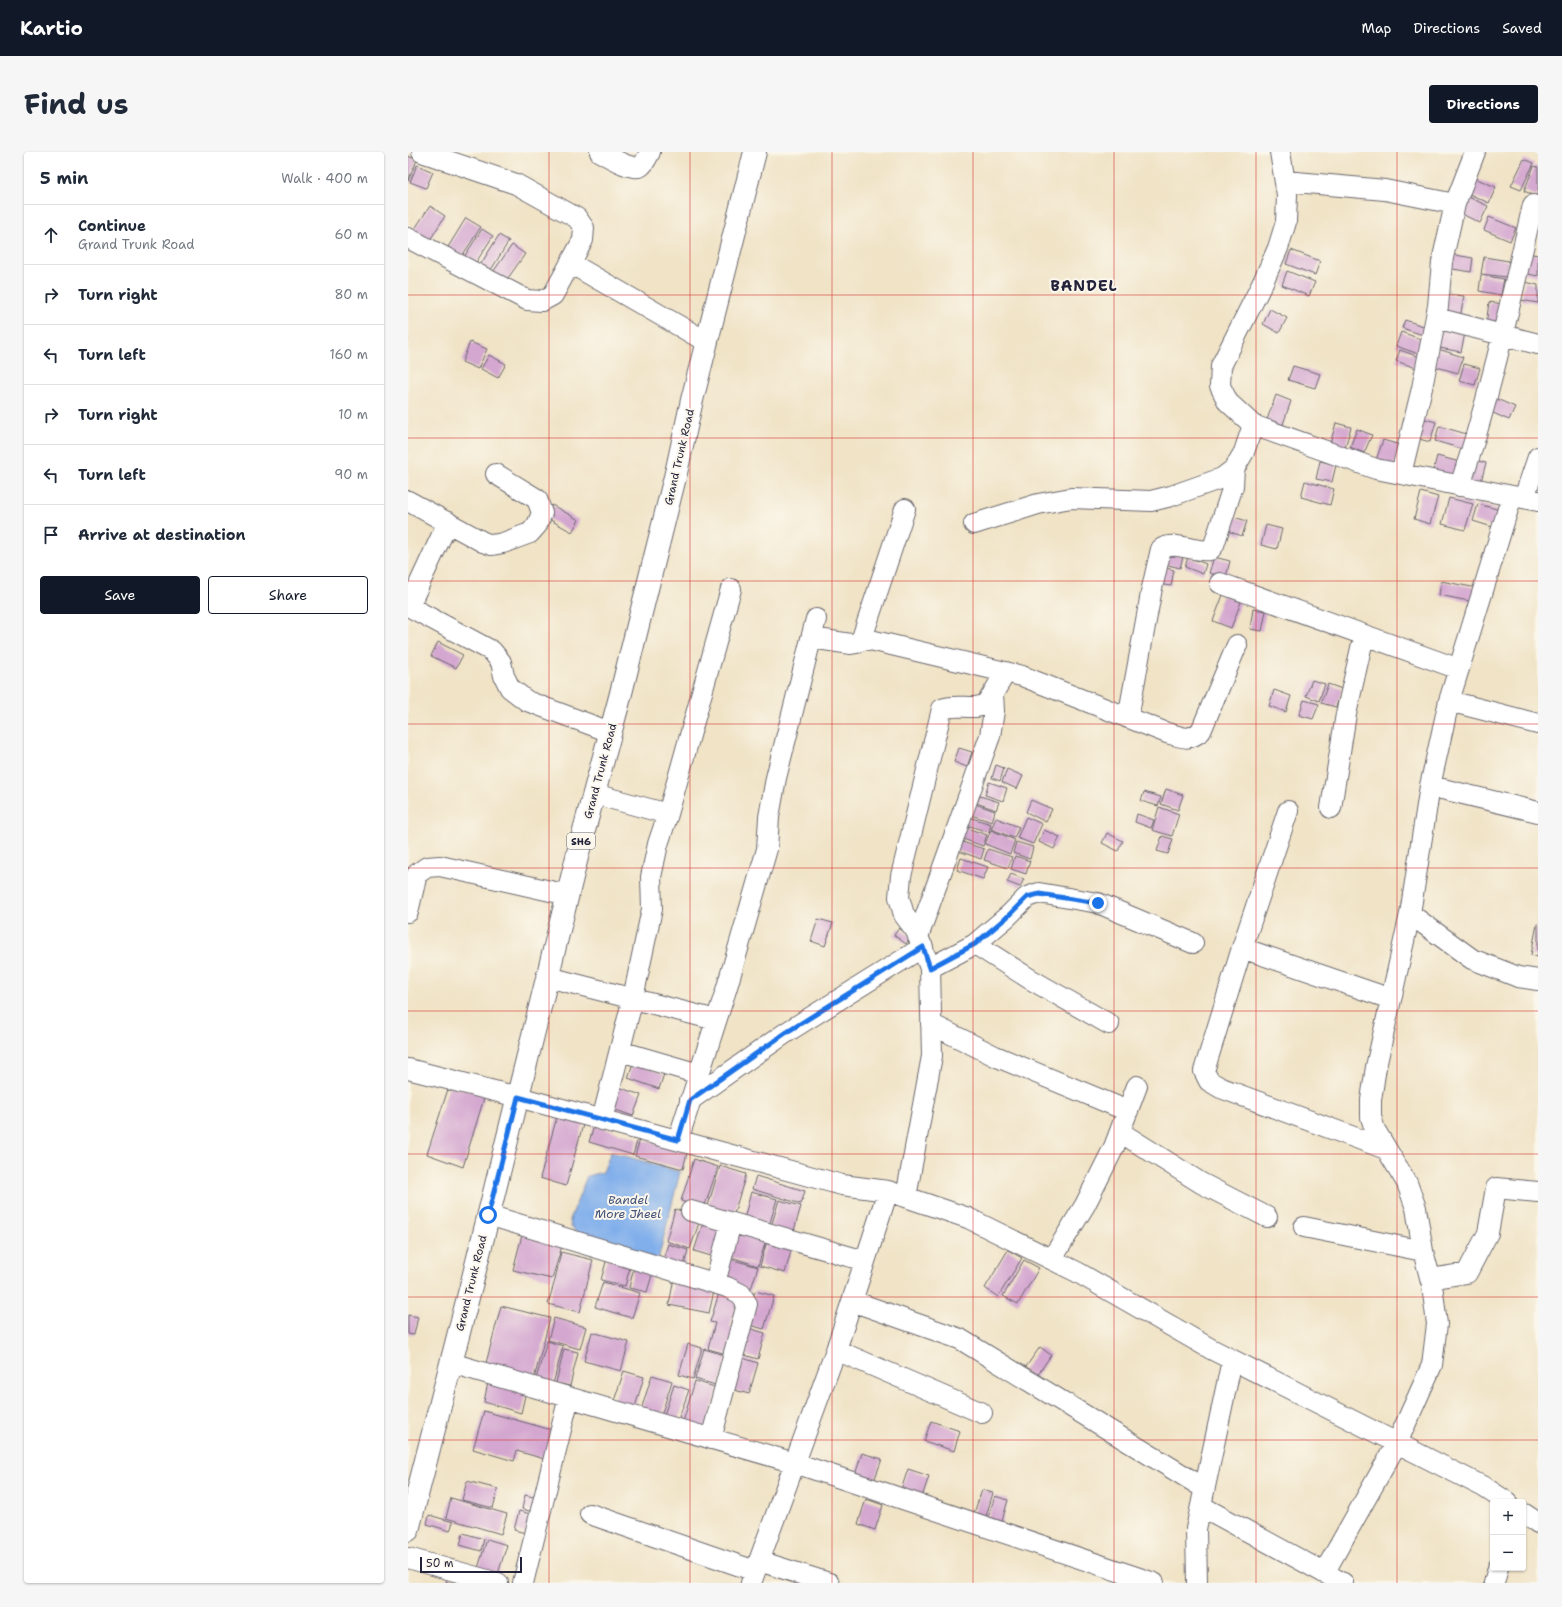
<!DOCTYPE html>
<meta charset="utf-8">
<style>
body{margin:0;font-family:"Shantell Sans",sans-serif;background:#f6f6f7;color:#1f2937}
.controls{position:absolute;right:12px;bottom:12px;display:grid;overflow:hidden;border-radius:4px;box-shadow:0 1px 3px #0004}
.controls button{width:36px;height:36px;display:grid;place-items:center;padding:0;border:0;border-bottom:1px solid #e0e1e3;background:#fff;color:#1f2937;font:20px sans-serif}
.scale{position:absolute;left:12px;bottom:10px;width:102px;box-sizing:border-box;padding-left:4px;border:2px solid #22223b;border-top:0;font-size:11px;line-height:14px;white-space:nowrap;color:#22223b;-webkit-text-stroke:3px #fbf7ec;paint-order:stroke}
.stop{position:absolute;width:12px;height:12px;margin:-9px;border:3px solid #1a73e8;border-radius:50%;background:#fff}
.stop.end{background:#1a73e8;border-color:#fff;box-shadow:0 1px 4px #0008}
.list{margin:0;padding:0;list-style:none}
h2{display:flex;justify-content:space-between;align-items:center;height:52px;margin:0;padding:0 16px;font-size:17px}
h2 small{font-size:13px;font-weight:400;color:#747a83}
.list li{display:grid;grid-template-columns:26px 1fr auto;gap:12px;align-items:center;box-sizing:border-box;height:60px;padding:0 16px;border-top:1px solid #e0e1e3}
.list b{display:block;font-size:15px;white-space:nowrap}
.list p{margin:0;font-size:13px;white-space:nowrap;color:#747a83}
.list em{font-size:13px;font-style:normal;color:#747a83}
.actions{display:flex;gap:8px;padding:12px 16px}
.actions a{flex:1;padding:9px 0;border:1px solid #111827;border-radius:4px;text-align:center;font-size:14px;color:#111827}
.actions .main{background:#111827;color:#fff}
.icon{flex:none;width:22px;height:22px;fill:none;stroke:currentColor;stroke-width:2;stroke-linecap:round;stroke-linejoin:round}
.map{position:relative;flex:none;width:1130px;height:1431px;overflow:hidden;border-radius:4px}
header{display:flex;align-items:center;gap:24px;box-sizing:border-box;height:56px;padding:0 20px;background:#111827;color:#fff}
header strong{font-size:19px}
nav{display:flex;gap:22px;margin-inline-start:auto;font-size:14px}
.intro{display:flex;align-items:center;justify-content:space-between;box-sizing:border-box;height:96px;padding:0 24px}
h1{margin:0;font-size:28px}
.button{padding:10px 18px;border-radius:4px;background:#111827;color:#fff;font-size:14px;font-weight:700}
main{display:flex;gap:24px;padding:0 24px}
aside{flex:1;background:#fff;border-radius:4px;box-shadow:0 1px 3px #0004}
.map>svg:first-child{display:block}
.water{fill:#81afeb;stroke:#526893}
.building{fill:#d4a7d0}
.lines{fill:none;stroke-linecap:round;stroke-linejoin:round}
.minor-casing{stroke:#6a666c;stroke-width:22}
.major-casing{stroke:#6a666c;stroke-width:24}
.minor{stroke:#fff;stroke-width:20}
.major{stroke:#fff;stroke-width:22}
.route{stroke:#1a73e8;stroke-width:5}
.grid{fill:none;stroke:#d62828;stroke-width:1;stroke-opacity:0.55}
.labels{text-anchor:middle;stroke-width:4;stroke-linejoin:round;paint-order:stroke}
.shield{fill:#fbf7ec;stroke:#636270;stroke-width:1}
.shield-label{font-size:10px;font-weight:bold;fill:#22223b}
.street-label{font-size:11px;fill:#22223b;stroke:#fbf7ec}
.water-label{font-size:12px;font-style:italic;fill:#435379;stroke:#fbf7ec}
.district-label{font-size:15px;font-weight:bold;letter-spacing:1px;fill:#22223b;stroke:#fbf7ec}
</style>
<header>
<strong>Kartio</strong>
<nav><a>Map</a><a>Directions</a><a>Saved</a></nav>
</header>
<div class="intro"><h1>Find us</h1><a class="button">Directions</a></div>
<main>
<aside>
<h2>5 min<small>Walk · 400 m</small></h2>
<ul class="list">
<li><svg class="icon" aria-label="ahead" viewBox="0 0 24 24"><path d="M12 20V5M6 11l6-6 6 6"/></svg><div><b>Continue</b><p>Grand Trunk Road</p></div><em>60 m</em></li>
<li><svg class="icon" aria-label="right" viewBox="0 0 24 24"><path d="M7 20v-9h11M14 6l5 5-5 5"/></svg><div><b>Turn right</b></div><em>80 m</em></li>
<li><svg class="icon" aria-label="left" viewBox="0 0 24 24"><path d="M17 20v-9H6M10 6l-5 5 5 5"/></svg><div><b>Turn left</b></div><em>160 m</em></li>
<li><svg class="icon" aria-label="right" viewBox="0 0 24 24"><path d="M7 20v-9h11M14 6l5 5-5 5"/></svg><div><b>Turn right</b></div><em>10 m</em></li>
<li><svg class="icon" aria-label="left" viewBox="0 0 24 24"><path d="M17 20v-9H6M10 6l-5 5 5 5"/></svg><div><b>Turn left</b></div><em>90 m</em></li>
<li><svg class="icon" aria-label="arrive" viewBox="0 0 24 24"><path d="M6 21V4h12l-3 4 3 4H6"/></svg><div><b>Arrive at destination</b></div></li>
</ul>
<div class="actions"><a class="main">Save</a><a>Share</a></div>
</aside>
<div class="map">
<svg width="1130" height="1431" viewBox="0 0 1130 1431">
<rect width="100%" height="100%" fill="#fbf7ec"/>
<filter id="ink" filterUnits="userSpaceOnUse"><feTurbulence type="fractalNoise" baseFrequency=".025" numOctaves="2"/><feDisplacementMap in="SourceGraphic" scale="8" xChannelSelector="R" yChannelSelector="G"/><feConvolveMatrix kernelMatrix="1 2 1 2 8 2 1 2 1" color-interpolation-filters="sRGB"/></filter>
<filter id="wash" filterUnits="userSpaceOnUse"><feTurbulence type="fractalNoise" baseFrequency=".012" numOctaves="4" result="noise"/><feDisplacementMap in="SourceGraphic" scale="16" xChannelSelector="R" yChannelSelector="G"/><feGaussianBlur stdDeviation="0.9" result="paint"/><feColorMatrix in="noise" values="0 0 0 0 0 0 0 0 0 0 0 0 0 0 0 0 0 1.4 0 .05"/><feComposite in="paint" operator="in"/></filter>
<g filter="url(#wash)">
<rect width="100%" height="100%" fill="#f0e3c6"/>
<!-- water -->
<path class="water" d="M203,1000l69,20 -22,88 -74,-22 -13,-11 -1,-7 17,-44 16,-4z"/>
<g id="blocks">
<!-- building -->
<path class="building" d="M0,4l9,4 -9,21z
M1116,7l10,4 -13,27 -10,-4z
M9,13l16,7 -7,16 -16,-6z
M1126,14l4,1v25l-2,4 -12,-5z
M1064,25l24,10 -7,16 -24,-11z
M1058,44l22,10 -8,17 -22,-11z
M22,54l15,10 -15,24 -16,-10z
M1081,65l27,11 -6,13 -26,-11z
M58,66l15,9 -19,29 -14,-9z
M74,77l11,7 -18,28 -11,-7z
M91,83l10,6 -20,32 -10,-6z
M104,93l13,9 -19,27 -13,-9z
M883,98l29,11 -5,14 -29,-11z
M1119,101l11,2v21l-15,-3z
M1041,102l24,4 -2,14 -24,-4z
M1076,105l25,4 -2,16 -26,-3z
M879,119l28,11 -6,14 -27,-11z
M1073,123l23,4 -3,16 -22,-4z
M1117,130l13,3v18l-17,-3z
M1038,142l18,2 -4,22 -17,-3z
M1081,150l14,2 -4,23 -13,-2z
M862,157l17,9 -8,15 -16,-9z
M997,168l21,7 -3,8 -21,-7z
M1032,175l25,6 -4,19 -26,-5z
M993,180l28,10 -5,14 -28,-10z
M62,190l17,7 -9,20 -16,-7z
M1030,197l25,8 -5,16 -25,-7z
M992,198l25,9 -3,11 -26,-9z
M81,203l17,9 -8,14 -17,-9z
M1056,212l16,4 -5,17 -16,-4z
M885,214l27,8 -5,14 -27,-8z
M868,243l15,6 -10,29 -16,-5z
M1082,244l25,11 -6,13 -25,-11z
M1010,265l18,5 -6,20 -18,-5z
M928,271l15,4 -6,21 -15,-4z
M1031,274l31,9 -4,15 -31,-9z
M949,277l15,6 -8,18 -14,-6z
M975,288l17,5 -6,21 -18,-6z
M1029,304l23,6 -5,20 -23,-7z
M1062,307l16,4 -7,26 -16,-4z
M912,309l16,4 -4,17 -16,-3z
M897,329l29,8 -4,16 -29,-8z
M1013,340l17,5 -8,27 -16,-5z
M1041,346l24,6 -8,26 -23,-6z
M1070,352l26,7 -5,18 -26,-8z
M144,353l27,15 -7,12 -27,-15z
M819,363l20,6 -5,15 -20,-7z
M858,373l16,4 -5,20 -16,-4z
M755,400l20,5 -3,11 -20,-5z
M780,405l18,7 -3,10 -18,-7z
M806,405l16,4 -4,16 -17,-4z
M753,415l13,3 -3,16 -14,-2z
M1033,429l36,7 -3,14 -35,-7z
M815,443l18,7 -10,26 -18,-7z
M845,457l13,2 -4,20 -12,-2z
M30,490l25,13 -7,13 -25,-12z
M904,528l13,4 -6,17 -13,-5z
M920,532l14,5 -6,18 -15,-4z
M866,538l17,6 -5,16 -17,-6z
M896,548l15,4 -6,15 -14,-4z
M551,596l13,4 -5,15 -13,-5z
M588,613l8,3 -4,13 -8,-3z
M599,617l16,7 -6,13 -15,-7z
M581,630l18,6 -4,13 -18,-6z
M758,637l17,6 -5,15 -17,-6z
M736,640l17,5 -3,9 -17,-5z
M572,644l19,6 -3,8 -19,-7z
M623,648l21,9 -6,13 -20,-10z
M567,652l20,7 -3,11 -21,-7z
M751,655l20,7 -7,22 -20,-6z
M729,662l17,6 -3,8 -16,-6z
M561,665l22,7 -2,8 -23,-7z
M618,665l16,7 -9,20 -16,-6z
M588,666l23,9 -5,11 -23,-9z
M556,675l23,8 -4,11 -23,-8z
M583,678l24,10 -5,14 -25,-10z
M636,678l16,7 -6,12 -15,-7z
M699,681l16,8 -5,10 -16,-8z
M754,684l11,3 -5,15 -11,-3z
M551,689l25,8 -3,10 -25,-9z
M608,690l17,5 -3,12 -17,-6z
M580,697l24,8 -4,11 -24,-8z
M607,704l15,5 -4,13 -15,-5z
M553,706l27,9 -5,12 -26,-9z
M603,722l13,5 -4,8 -13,-5z
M410,767l15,4 -8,23 -14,-5z
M1129,772h1v33l-7,-2z
M491,776l12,9 -5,7 -12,-9z
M225,911l31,11 -5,15 -31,-11z
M41,934l36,9 -22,72 -36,-13z
M210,935l23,8 -8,21 -23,-8z
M150,961l26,8 -18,65 -26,-8z
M186,974l44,12 -5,17 -44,-13z
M232,987l47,14 -4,16 -48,-13z
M286,1007l24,8 -14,41 -23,-7z
M312,1014l26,8 -13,43 -26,-8z
M348,1024l49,15 -4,13 -49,-15z
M343,1040l26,7 -8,27 -25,-7z
M371,1048l22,6 -8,28 -22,-7z
M267,1057l26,8 -11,32 -24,-8z
M297,1065l23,8 -10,33 -24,-7z
M331,1077l28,8 -9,29 -27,-9z
M114,1083l40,11 -10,33 -39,-9z
M360,1085l25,7 -8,29 -25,-7z
M260,1092l20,6 -6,23 -21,-6z
M600,1098l14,8 -24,39 -13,-9z
M153,1100l32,8 -13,52 -32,-8 7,-24z
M199,1106l24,6 -6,22 -24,-6z
M322,1107l28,8 -8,25 -27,-9z
M616,1108l15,8 -21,36 -15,-8z
M227,1111l19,5 -7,24 -18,-4z
M266,1126l41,9 -6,26 -40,-8z
M195,1130l37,11 -8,25 -37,-11z
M312,1138l19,6 -9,31 7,2 -7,26 -22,-6 7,-26 -5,-1z
M347,1139l19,5 -10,33 -19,-5z
M93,1154l49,12 -16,61 -49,-12z
M0,1163l10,2 -4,18 -6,-1z
M146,1166l32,9 -6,22 -32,-9z
M337,1175l20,6 -7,26 -21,-6z
M184,1180l37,10 -8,29 -37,-10z
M139,1189l16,5 -10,38 -17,-5z
M280,1192l14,4 -9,31 -14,-4z
M632,1195l11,8 -16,24 -12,-8z
M156,1197l14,3 -8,34 -14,-3z
M296,1197l24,7 -9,30 -24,-7z
M329,1204l21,7 -9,31 -22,-6z
M216,1219l20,6 -9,30 -21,-6z
M244,1223l20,6 -11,35 -20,-6z
M81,1225l38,10 -6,26 -37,-11z
M287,1229l23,7 -12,41 -23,-7z
M266,1233l15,5 -11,30 -14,-5z
M76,1259l75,21 -8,29 -34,-10 -3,10 -41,-12z
M523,1269l29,10 -6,20 -30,-10z
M454,1301l20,6 -8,22 -19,-6z
M500,1317l21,7 -7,21 -21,-7z
M59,1329l31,8 -5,19 -31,-8z
M574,1338l11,3 -9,30 -12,-4z
M117,1343l16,4 -4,14 -15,-4z
M587,1344l13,4 -7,25 -14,-4z
M43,1346l56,16 -6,20 -55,-16z
M458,1347l17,6 -8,25 -17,-6z
M111,1359l19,5 -5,19 -19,-5z
M21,1363l24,7 -3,9 -23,-7z
M55,1381l21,6 -3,12 -21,-6z
M79,1387l20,6 -9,29 -20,-6z
M40,1425l20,6h-22z"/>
</g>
</g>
<g filter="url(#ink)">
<use href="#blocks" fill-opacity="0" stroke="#6a666c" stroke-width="1"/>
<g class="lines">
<defs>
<path id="minor" d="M192,0c8,4 33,20 41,14 4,-3 7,-10 9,-14
M872,0l7,43 -1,27 -8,26 -15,34 -42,84 -1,20 8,16 25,23 123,44 162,32
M877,29l100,9 70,14
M0,86l119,62 15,1 11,-6 30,-55 1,-12 -7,-10 -61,-34 -94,-32
M162,111l137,79
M1028,166l102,26
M993,322l21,-86 16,-82 4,-44 13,-58 20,-52
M1052,334c31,-92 51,-187 73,-281
M1116,346l14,-41
M0,349l75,41 9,3 11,-2 27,-10 7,-8 5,-12 -5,-14 -41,-25
M566,372l64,-20 33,-6 80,3 20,-5 51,-18 12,-9 10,-17 9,-27
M812,431l239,86
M0,454l84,45 9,11 3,14 6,12 17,13 83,31
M1,454l39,-84
M403,486l40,6 6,-1 5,-5 43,-129
M454,486l160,38 145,57c16,4 20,9 34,-2l36,-86
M1041,549l89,23
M720,566l24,-130 9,-39c14,-9 33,4 49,1l4,-5 19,-59 1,-17
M1022,634l108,26
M186,642l74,20
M923,656l15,-94 18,-79
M880,659l-46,137 -38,123 5,10 12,7 165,61
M0,760l9,-38 10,-7 13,-1 128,29
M1002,762l62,45 46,18 20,3
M510,785l72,-201 4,-25 -1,-18
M567,792l55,35 79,45
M834,796l149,51
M522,816l45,-24 33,-28 19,-19 12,-4 59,10 95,40
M140,825l168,43
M523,872l64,32 133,55
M212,899l79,23
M0,917l110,28 324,88 46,6 80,27 109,54 134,77 273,138 23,15
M282,948l97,-68 136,-85
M194,968l31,-122 19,-89 -1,-32 7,-33 10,-30 63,-225
M712,980l81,51 66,34
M270,988l49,-153 40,-138 2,-32 7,-39 40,-159
M498,1045l26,-141 -2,-88 -14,-37 -12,-16 -5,-18 2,-21 41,-167c14,-6 33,2 43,-5 5,-4 17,-26 21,-32
M283,1059l174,50
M80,1063l239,72 14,7 6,10 -36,135
M896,1075l119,24
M644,1107l33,-54 29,-58 23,-61
M1022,1127l37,-6 21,-40 8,-45 42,4
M307,1131l16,-60
M444,1149l108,38 244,149
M428,1198l146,63
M43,1211l344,100 359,120
M793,1354l142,77
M1115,1361l15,10
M182,1362l165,57
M0,1406l90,25
M351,1409l70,22
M916,1421l73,-130 35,-78 5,-41 -5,-39 -9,-34 -7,-43 -9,-25 -32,-53 -4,-13v-17l5,-33 34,-153 20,-128 19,-85 63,-205
M115,1431l46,-186
M343,1431l85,-233 52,-159
M789,1431l-1,-54 36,-169
M1086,1431l4,-15"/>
<path id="major" d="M0,1378l65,-252 106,-429 41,-152 56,-224 16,-73 63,-248"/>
</defs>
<!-- minor casing -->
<use href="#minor" class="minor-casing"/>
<!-- major casing -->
<use href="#major" class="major-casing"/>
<!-- minor -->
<use href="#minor" class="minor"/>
<!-- major -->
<use href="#major" class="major"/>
</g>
</g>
<g class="lines" filter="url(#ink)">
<!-- route -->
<path class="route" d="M80,1063l30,-118 160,43 12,-40 97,-68 136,-85 7,21 45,-24 33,-28 19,-19 12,-3 59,9"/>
</g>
<!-- grid -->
<path class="grid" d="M141,0v1431M282,0v1431M424,0v1431M565,0v1431M706,0v1431M848,0v1431M989,0v1431M0,143h1130M0,286h1130M0,429h1130M0,572h1130M0,716h1130M0,859h1130M0,1002h1130M0,1145h1130M0,1288h1130"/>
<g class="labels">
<!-- shield labels -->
<rect class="shield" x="159" y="681" width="28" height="16" rx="3"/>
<g class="shield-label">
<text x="173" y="693">SH6</text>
</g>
<!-- street labels -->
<g class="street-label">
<text transform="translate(271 305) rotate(-77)" y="4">Grand Trunk Road</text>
<text transform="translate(192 619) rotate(-75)" y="4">Grand Trunk Road</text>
<text transform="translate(63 1131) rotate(-76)" y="4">Grand Trunk Road</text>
</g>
<!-- water labels -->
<g class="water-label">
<text x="220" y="1052">Bandel<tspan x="220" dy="14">More Jheel</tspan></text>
</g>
<!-- district labels -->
<g class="district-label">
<text x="676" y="139">BANDEL</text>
</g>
</g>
</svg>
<div class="controls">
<button>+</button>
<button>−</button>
</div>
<div class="scale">50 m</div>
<div class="stop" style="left:80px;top:1063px"></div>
<div class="stop end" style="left:690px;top:751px"></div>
</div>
</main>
